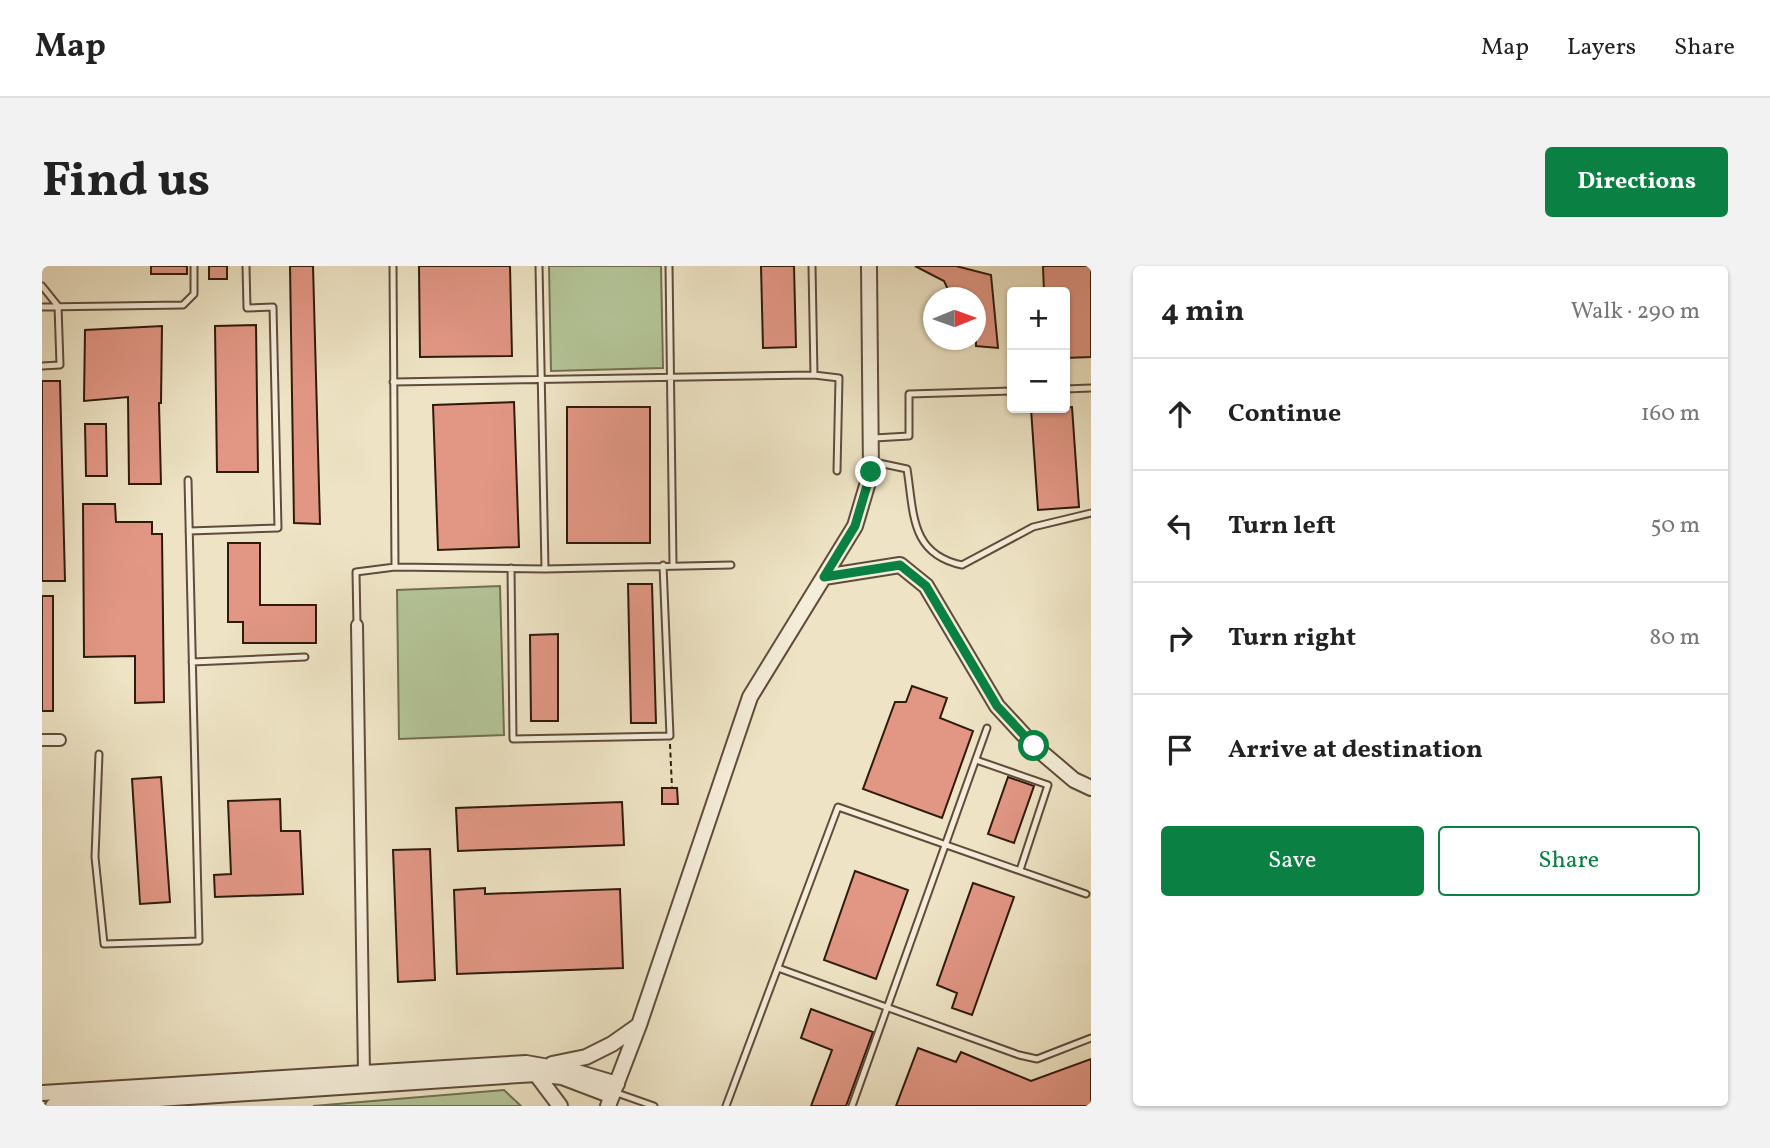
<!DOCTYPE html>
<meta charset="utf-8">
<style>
body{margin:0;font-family:Vollkorn,serif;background:#f2f2f2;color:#222}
.controls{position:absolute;right:21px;top:21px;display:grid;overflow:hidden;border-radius:7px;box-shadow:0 2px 5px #0004}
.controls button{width:63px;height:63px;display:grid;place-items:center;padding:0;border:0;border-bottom:2px solid #e0e0e0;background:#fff;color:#222;font:35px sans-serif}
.compass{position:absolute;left:881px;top:21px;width:63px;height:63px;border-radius:50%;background:#fff;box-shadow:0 2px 5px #0004;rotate:89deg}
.stop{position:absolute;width:21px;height:21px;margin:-16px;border:5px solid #0b8043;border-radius:50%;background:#fff}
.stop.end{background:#0b8043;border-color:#fff;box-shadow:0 2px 7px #0008}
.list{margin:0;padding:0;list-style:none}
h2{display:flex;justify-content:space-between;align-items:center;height:91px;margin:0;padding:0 28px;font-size:30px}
h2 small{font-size:23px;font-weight:400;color:#767676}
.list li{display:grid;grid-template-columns:46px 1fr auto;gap:21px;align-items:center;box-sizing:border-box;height:112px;padding:0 28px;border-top:2px solid #e0e0e0}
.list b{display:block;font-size:26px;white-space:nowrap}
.list em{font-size:23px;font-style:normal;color:#767676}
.actions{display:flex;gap:14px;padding:21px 28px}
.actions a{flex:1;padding:16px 0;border:2px solid #0b8043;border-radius:7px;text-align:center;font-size:24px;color:#0b8043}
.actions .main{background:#0b8043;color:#fff}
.icon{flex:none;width:38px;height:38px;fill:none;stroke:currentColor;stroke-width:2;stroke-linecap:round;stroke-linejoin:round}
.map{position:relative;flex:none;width:1049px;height:840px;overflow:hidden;border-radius:7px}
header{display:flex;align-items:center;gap:42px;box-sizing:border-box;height:98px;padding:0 35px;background:#fff;border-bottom:2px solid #e0e0e0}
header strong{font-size:33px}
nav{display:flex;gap:38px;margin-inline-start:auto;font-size:24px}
.intro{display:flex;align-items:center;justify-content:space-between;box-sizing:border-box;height:168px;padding:0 42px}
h1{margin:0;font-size:49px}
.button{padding:18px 32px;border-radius:7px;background:#0b8043;color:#fff;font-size:24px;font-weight:700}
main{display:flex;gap:42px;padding:0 42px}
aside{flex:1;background:#fff;border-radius:7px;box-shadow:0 2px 5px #0004}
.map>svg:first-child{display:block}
.green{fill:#b4c598;stroke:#727052;stroke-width:2}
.building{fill:#e29785;stroke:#2f1a0b;stroke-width:2}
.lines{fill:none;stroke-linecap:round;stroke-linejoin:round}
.service-casing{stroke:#5f4c3a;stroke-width:9}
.minor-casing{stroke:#5f4c3a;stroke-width:14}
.tertiary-casing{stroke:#5f4c3a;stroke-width:18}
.path{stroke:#2f1a0b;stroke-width:2;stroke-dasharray:5 3.5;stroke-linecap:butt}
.service{stroke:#f4edd9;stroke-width:5}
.minor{stroke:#f4edd9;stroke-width:10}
.tertiary{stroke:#f4edd9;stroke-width:14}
.route{stroke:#0b8043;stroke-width:9}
</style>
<header>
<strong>Map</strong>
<nav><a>Map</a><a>Layers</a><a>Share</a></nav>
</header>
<div class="intro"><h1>Find us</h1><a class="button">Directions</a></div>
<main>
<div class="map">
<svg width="1049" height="840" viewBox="0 0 1049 840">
<rect width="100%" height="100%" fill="#eee4c5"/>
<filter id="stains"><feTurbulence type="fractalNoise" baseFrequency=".00286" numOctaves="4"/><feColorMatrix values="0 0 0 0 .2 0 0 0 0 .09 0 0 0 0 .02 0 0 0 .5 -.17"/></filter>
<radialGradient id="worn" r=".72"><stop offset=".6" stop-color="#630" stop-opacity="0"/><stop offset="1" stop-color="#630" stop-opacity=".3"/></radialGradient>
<!-- green -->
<path class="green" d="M507,0h112l2,102 -112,3z
M458,320l4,149 -105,4 -2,-149z
M462,824l17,16h-208z"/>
<!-- building -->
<path class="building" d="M109,0h36v8h-36z
M167,0h18v13h-18z
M248,0h23l7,258 -26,-1z
M377,0h91l2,90 -92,1z
M719,0h33l2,81 -33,1z
M873,0h41l35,9 7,73 -22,-2v-48h-24l-8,-17z
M1001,0h48v91l-26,1v-66h-21z
M214,59l2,147h-41l-2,-146z
M120,60l-1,77h-2l2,81h-32l-1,-87 -44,4 1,-71z
M0,115h18l5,200h-23z
M472,136l5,145 -81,3 -5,-145z
M525,141h83v136h-83z
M1030,141l7,100 -41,3 -7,-101z
M43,158h21l1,52h-21z
M41,238h32l1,18h36v12h10l2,168 -29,1v-47l-51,1z
M186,277h32v62h56v38h-73v-21h-15z
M586,318h24l4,139h-25z
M0,330h11v115h-11z
M516,368v87h-27l-1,-86z
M870,420l35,12 -7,20 33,13 -31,87 -79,-29 32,-87h11z
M119,511l9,125 -30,2 -8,-125z
M966,511l26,9 -20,57 -26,-9z
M620,522h15l1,16h-16z
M238,533l1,32h19l3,63 -88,3 -1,-22 17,-1 -3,-73z
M580,536l2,43 -166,6 -2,-43z
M388,583l5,131 -37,2 -5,-132z
M813,605l53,19 -32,89 -52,-19z
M931,617l41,14 -42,118 -20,-7 5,-15 -20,-8z
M443,622v6l135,-5 3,79 -166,6 -3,-84z
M769,743l62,23 -27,74h-35l21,-56 -31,-12z
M876,782l38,14 5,-10 70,29 60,-22v47h-195z"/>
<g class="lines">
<defs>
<path id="service" d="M351,0l2,301
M497,0l6,303
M627,0l4,298
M770,0l2,109
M0,20l16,20 2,59 -18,1
M0,41l141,-2 11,-11v-28
M351,116l421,-7 25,3 -2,93
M1023,123l26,-1
M832,172l35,-2v-42l103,-3
M832,196l33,7c7,44 3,85 55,96l71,-38 58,-14
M147,265l89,-3 -5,-221 -26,1 -1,-42
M469,302l2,171 157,-3 -7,-171
M315,359l-1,-53 39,-5 150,2 186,-4
M150,396l113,-5
M57,488l-4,103 9,87 95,-3 -11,-461
M934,494l72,25 -28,85
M736,702l241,87 18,4 54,-21
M572,826l40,14
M684,840l112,-299 248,87
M810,840l135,-378"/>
<path id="minor" d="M315,359l7,448
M0,474h18"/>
<path id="tertiary" d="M782,311l76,-12 26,21 71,120 37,40 40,34 17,8
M510,798l34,-7 26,-13 27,-19
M494,808l24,32
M0,827l484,-30 51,9 40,12
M11,840l483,-32 26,3 50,19
M566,840l31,-81 111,-328 105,-171 16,-54 -2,-206"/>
</defs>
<!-- service casing -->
<use href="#service" class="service-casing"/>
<!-- minor casing -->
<use href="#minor" class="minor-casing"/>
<!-- tertiary casing -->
<use href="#tertiary" class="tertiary-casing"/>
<!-- path -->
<path class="path" d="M628,478l2,44"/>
<!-- service -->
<use href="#service" class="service"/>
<!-- minor -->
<use href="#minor" class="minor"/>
<!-- tertiary -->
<use href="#tertiary" class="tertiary"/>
</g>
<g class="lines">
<!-- route -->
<path class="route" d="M829,206l-16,54 -31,51 76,-12 26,21 71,120 37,40"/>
</g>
<rect width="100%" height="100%" filter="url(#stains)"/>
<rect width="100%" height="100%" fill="url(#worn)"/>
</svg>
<div class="controls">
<button>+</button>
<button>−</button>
</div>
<svg class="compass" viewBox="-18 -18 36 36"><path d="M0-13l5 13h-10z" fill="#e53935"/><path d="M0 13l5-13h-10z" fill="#767676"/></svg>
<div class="stop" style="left:992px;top:480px"></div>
<div class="stop end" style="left:829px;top:206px"></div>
</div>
<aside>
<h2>4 min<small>Walk · 290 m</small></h2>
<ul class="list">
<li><svg class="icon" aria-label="ahead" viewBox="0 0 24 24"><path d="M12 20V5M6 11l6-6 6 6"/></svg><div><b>Continue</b></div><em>160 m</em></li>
<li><svg class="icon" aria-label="left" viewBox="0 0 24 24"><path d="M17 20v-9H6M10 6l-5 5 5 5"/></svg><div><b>Turn left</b></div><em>50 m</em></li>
<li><svg class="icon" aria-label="right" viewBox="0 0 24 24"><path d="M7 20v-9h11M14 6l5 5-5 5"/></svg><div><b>Turn right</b></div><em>80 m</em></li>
<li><svg class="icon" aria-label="arrive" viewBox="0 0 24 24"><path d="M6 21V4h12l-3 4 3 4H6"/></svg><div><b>Arrive at destination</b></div></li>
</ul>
<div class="actions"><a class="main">Save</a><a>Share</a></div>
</aside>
</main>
